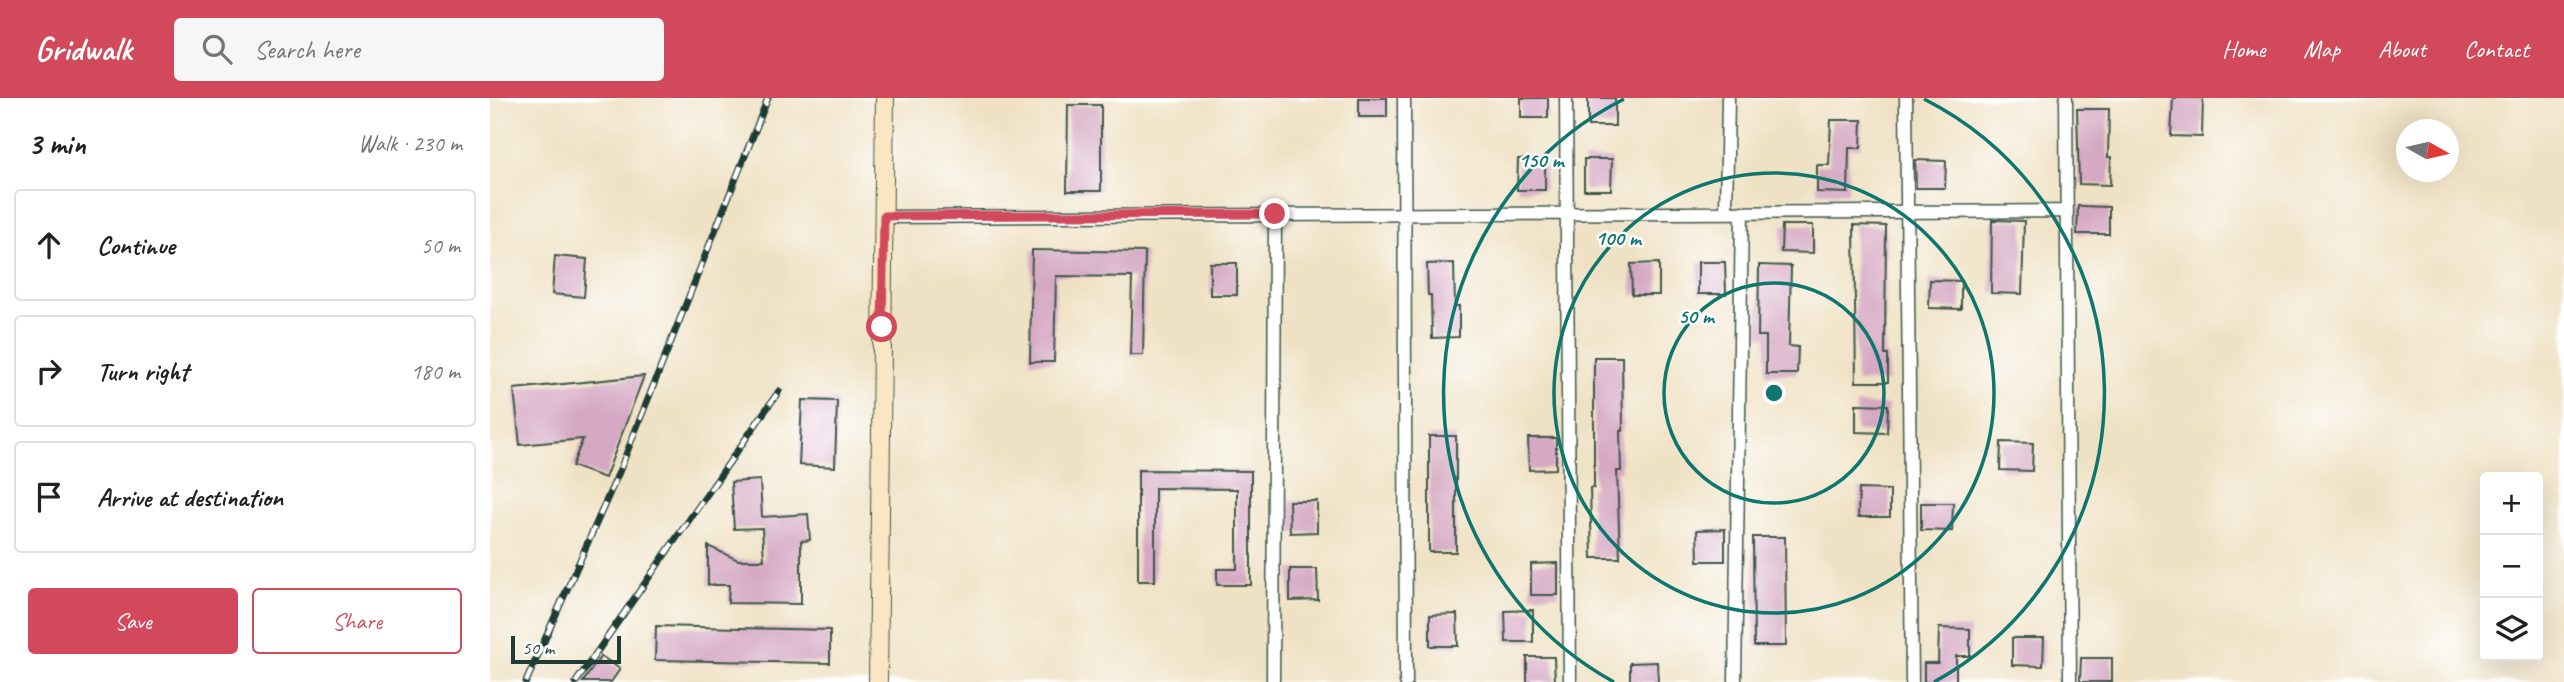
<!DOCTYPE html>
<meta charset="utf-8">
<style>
body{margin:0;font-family:Caveat,sans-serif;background:#f6f6f6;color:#202124}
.controls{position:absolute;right:21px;bottom:21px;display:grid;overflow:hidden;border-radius:7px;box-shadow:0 7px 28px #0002}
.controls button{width:63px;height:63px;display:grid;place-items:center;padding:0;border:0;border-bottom:2px solid #e0e0e0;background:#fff;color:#202124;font:35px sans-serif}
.compass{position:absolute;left:1906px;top:21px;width:63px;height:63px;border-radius:50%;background:#fff;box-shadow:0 7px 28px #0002;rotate:98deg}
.scale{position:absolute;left:21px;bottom:18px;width:110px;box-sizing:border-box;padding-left:7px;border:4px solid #1f3d34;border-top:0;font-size:19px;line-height:24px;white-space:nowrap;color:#1f3d34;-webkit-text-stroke:5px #fff;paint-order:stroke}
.stop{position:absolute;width:21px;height:21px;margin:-16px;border:5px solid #d1495b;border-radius:50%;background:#fff}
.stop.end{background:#d1495b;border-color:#fff;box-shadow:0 2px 7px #0008}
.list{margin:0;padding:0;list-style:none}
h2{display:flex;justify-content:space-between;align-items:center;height:91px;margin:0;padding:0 28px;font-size:30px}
h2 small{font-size:23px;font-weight:400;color:#757577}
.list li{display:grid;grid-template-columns:46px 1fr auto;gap:21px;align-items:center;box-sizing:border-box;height:112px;margin:0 14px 14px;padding:0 14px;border:2px solid #e0e0e0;border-radius:7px}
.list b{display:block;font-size:26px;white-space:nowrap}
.list em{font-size:23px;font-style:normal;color:#757577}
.actions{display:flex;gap:14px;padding:21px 28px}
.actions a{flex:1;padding:16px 0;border:2px solid #d1495b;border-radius:7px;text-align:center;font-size:24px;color:#d1495b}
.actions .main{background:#d1495b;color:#fff}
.icon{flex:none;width:38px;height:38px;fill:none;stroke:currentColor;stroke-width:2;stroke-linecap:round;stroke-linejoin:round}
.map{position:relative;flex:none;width:2074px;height:584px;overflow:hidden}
header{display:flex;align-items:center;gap:42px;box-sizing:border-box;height:98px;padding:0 35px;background:#d1495b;color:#fff}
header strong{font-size:33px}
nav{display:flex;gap:38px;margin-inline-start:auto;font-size:24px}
.search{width:490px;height:63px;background:#f6f6f6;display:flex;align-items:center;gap:18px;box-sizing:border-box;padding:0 24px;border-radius:7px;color:#757577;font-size:26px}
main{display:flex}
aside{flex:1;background:#fff}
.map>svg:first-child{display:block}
.building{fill:#d5a8c3}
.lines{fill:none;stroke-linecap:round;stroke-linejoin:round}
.minor-casing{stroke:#3e5649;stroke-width:15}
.secondary-casing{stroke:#3e5649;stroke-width:20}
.minor{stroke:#fff;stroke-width:12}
.secondary{stroke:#fbe6c3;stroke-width:18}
.rail-casing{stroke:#1f3d34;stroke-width:7}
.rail{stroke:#fff;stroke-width:4.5;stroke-dasharray:13;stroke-linecap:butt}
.route{stroke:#d1495b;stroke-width:9}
.ring{fill:none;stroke:#0f766e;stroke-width:3.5}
.centre{fill:#0f766e;stroke:#fff;stroke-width:3.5}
.ring-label{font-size:21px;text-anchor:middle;font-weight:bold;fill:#0f766e;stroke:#fff;stroke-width:5;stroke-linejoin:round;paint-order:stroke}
</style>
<header>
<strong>Gridwalk</strong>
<div class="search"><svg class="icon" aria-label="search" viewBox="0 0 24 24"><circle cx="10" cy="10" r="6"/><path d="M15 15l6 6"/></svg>Search here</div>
<nav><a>Home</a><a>Map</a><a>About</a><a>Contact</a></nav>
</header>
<main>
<aside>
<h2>3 min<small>Walk · 230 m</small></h2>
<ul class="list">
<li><svg class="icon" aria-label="ahead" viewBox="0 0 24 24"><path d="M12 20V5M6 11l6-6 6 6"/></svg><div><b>Continue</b></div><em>50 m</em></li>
<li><svg class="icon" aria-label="right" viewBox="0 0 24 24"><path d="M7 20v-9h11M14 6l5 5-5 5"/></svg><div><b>Turn right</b></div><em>180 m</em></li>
<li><svg class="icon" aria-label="arrive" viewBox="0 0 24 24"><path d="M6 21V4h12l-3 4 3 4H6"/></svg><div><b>Arrive at destination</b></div></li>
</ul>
<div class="actions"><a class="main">Save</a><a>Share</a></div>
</aside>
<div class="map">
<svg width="2074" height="584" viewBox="0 0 2074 584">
<rect width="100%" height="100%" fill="#fff"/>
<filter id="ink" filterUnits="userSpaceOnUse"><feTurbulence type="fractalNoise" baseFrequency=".0143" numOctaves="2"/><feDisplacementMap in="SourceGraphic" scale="14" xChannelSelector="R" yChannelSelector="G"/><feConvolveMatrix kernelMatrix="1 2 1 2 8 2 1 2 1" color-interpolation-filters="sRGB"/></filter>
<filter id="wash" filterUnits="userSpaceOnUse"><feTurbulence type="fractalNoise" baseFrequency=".00686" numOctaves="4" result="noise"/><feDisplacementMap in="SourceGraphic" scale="28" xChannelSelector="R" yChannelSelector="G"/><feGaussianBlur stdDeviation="1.57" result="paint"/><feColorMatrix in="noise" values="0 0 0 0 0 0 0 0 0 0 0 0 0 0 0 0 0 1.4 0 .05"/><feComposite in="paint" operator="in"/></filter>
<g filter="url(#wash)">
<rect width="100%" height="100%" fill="#efe1c3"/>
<g id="blocks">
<!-- building -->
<path class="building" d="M869,0h28v19h-28z
M1031,0h27v20h-27z
M1098,0h27v28h-27z
M1683,0h30l-1,39 -31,-1z
M578,7h33v86h-34z
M1587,11h32l-1,48h3l-1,28 -31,-1z
M1341,22h31l-1,28h-12l-1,45 -31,-1v-27h12z
M1028,61h27v31h-28z
M1094,61h28l-1,31h-27z
M1425,62l31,1 -1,27h-29z
M1588,108l31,1v27h-32z
M1502,122l32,1 -2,73 -31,-1z
M1292,127h31v28l-32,-1z
M1364,127l32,1 -1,129h3v27h-32z
M542,152l113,2 -2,103h-13l2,-78 -76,-1 -2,86h-24z
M65,158l32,3 -3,38 -32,-3z
M1208,164h27l1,32h-28z
M720,165h27v32h-27z
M964,165l1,43h4v31l-27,1 -1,-43h-3l-1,-31z
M1169,165v32h-27l-1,-31z
M1269,167l32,1 -2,80 9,1 -1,27h-31v-38h-8z
M1440,182l31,1v28l-32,-1z
M1104,259h28l1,74h-3l1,40h-4l3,87h-28l-2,-70h4z
M154,278l-39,102 -33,-12 11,-27 -63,6 -6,-56z
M312,302l35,1 -2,66 -36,-2z
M1366,306l32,1 -1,28 -31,-1z
M939,338h27v116h-27z
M1038,340h28v31l-27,1z
M1511,344l32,1 -1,28 -32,-1z
M648,372l113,1v114h-34v-16h20v-80l-82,-1v93h-17z
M270,382l2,37 46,-3 2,26 -9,1v63l-73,-1 1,-18h-21v-39l30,14h26l-2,-32 -28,1 -3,-47z
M1369,391l31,1v27h-32z
M799,403h28v31l-27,1z
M1431,405h32l-1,28 -31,-1z
M1235,431v32h-27l-1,-31z
M1263,439h32l1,109h-32z
M1068,465v32h-27v-31z
M800,471h27l1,31 -28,1z
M1043,512v32h-27l-1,-31z
M967,516l1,32h-28v-31z
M166,528l174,4v33l-175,-3z
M1449,530l31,1v27h-14v26h-32v-19h14z
M1522,540h32l-1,28 -31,-1z
M111,558l19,13 -9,13h-28z
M1037,559h27l1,25h-28z
M1591,560h31v24h-32z
M1167,564l1,20h-28v-19z"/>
</g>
</g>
<g filter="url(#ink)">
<use href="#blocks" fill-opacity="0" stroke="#3e5649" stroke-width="2"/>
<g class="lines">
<defs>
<path id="minor" d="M914,0l2,584
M1076,0l4,584
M1416,0l6,584
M1576,0l4,584
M1236,114l2,-114
M394,119l1183,-6
M783,584l2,-468
M1245,584l7,-470"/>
<path id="secondary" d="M388,584l7,-584"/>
</defs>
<!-- minor casing -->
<use href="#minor" class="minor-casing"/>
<!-- secondary casing -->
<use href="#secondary" class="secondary-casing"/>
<!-- minor -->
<use href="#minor" class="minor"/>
<!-- secondary -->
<use href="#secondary" class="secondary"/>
<defs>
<path id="rail" d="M36,584l93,-210 149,-374
M86,584l203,-291"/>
</defs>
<!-- rail casing -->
<use href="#rail" class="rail-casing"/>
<!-- rail -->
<use href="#rail" class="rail"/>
</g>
</g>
<g class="lines" filter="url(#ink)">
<!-- route -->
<path class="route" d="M392,229l2,-111 391,-2"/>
</g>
<!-- distance rings -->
<g class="ring">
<circle cx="1284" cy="295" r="110"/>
<circle cx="1284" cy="295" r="220"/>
<path d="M1124 584A330 330 0 0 1 1134 1M1434 1A330 330 0 0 1 1444 584"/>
</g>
<circle cx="1284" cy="295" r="10" class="centre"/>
<g class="ring-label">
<text x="1051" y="69">150 m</text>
<text x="1128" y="147">100 m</text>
<text x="1206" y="225">50 m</text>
</g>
</svg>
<div class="controls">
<button>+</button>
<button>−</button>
<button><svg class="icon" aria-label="layers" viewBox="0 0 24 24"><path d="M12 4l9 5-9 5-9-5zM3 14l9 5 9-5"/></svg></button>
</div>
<svg class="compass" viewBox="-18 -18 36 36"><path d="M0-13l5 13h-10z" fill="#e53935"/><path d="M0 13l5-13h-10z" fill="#757577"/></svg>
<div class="scale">50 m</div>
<div class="stop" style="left:392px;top:229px"></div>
<div class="stop end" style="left:785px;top:116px"></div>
</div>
</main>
